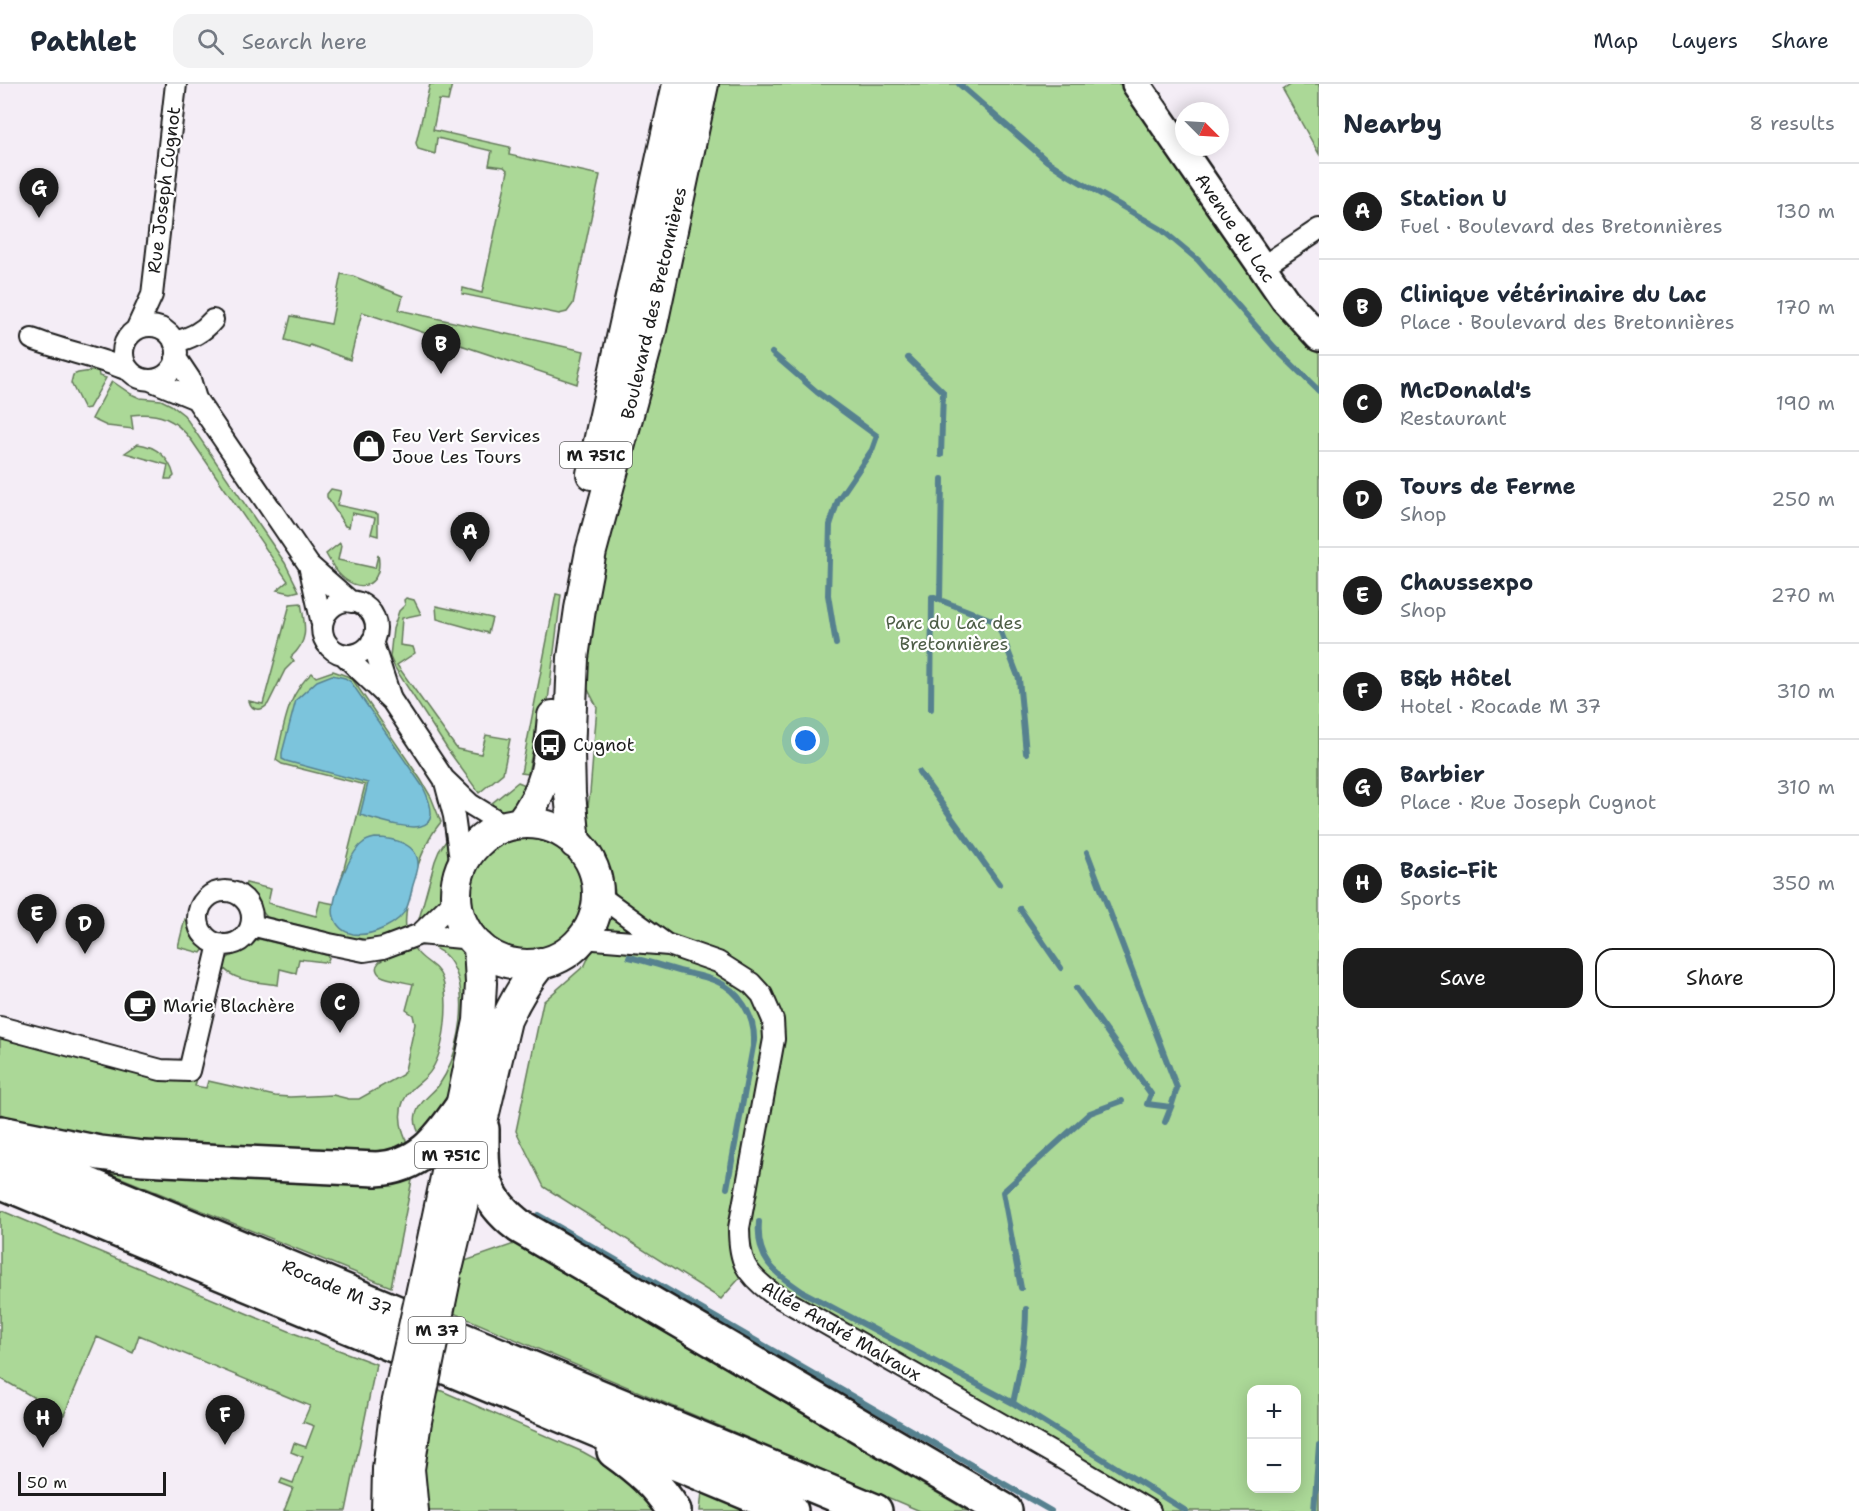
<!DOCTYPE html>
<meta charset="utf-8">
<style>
body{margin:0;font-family:"Shantell Sans",sans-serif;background:#f2f2f3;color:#1f2937}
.controls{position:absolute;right:18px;bottom:18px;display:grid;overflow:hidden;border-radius:12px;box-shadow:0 3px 15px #0003}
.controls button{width:54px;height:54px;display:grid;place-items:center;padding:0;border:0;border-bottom:2px solid #e0e1e3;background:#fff;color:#1f2937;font:30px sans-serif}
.compass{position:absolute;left:1175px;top:18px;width:54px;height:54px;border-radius:50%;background:#fff;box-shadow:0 3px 15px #0003;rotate:114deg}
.scale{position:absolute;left:18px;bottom:15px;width:148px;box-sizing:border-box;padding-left:6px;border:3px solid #1c1c1c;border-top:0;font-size:16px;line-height:21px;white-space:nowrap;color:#1c1c1c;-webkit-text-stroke:4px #fff;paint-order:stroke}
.you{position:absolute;left:806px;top:657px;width:21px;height:21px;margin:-15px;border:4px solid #fff;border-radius:50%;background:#1a73e8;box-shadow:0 0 0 9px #1a73e833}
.badge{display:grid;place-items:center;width:39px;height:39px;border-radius:50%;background:#1c1c1c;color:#fff;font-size:20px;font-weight:700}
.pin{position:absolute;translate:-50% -50px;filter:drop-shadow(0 2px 3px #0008)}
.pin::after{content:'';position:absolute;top:32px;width:21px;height:18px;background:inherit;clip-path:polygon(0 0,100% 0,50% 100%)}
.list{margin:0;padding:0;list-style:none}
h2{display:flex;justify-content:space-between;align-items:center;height:78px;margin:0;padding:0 24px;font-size:26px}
h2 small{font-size:20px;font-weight:400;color:#747a83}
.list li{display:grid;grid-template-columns:39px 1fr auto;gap:18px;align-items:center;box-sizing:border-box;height:96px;padding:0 24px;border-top:2px solid #e0e1e3}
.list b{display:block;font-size:22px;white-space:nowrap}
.list p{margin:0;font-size:20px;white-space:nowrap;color:#747a83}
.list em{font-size:20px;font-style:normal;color:#747a83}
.actions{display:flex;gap:12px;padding:18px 24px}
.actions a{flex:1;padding:14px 0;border:2px solid #1c1c1c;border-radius:18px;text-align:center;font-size:21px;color:#1c1c1c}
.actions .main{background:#1c1c1c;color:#fff}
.icon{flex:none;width:33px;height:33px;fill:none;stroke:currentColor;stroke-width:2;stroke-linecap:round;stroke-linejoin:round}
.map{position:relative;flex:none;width:1319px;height:1427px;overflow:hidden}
header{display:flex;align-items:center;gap:36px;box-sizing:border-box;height:84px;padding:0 30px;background:#fff;border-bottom:2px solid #e0e1e3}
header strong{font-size:28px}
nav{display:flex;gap:33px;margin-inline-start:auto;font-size:21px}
.search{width:420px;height:54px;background:#f2f2f3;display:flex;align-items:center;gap:15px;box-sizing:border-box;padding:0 21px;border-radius:18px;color:#747a83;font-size:22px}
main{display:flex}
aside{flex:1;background:#fff}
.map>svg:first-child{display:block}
.green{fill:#abd897;stroke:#647a5a;stroke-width:1.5;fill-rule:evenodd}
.water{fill:#7cc4dc;stroke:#56818f;stroke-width:1.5}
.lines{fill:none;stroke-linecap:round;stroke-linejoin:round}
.stream{stroke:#56818f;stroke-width:6}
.street-casing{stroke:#1c1c1c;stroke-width:24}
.secondary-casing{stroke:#1c1c1c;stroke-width:32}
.primary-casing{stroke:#1c1c1c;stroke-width:34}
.highway-casing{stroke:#1c1c1c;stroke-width:38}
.street{stroke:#fff;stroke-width:20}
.secondary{stroke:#fff;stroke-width:27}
.primary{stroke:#fff;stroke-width:30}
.highway{stroke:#fff;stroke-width:33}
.primary-bridge-casing{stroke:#1c1c1c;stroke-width:34;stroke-linecap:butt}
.primary-bridge{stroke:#fff;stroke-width:30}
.labels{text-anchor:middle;stroke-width:4.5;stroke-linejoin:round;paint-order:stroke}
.shield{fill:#fff;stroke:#606060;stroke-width:1.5}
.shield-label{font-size:16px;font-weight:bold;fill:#1c1c1c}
.street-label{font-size:18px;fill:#1c1c1c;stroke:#fff}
.poi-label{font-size:18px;fill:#1c1c1c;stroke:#fff;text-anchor:start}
.park-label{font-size:18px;fill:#4e5e47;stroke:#fff}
</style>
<header>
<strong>Pathlet</strong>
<div class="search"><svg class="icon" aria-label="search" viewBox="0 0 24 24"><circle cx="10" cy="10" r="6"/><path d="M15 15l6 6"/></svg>Search here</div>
<nav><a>Map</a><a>Layers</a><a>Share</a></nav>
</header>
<main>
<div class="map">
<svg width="1319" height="1427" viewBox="0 0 1319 1427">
<rect width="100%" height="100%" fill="#f4edf6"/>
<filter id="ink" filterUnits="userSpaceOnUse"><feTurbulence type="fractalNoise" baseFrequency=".0167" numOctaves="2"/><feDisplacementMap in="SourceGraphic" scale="12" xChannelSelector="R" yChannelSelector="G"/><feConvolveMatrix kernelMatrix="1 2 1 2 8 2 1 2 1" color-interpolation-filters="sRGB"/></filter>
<g filter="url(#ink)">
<!-- green -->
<path class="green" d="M430,0h22l-4,17 -9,-1 -6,30 77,17 -1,8 91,20 -27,129 -6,8 -8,2 -97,-20 1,-6 19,5 26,-122 -4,-4 -15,-2 3,-14 -55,-13 -2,16 -17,-5 -2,-6z
M714,0h412l183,262 10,8v1157h-169l-403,-241 -26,29 -177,-112 -28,-56 27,-129 42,-37 31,-68 -5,-26 -26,-44 5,-34 7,-86 -14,-27 5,-82zM1252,1306h44v98h-44z
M1292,0h27v70l-36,-64z
M341,190l12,2 50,20 -4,14 185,41 -7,33 -215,-72 -12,48 -40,-15 -1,2 -24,-7 6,-24 40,8z
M98,286l1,6 7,2 -17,30 -5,1 -13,-26 2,-8 5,-2z
M112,297l19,13 9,4 21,2 10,5 13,10 101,148 14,28 -8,2 -14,-3 11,-9 -96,-140c-17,-23 -33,-29 -61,-26l2,14 -26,-3 -15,-7z
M138,360c18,2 32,14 36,32l-3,3h-6l3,-14 -43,-12z
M331,405l10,2 -4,14 41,9v22l-7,-2 4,-16 -23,-5 -3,14 -4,-1 -18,-29v-3z
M340,459l1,3 -3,14 37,8 3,-13c5,22 -10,40 -32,25 -9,-6 -15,-17 -20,-26z
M556,510l5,1 -16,130h-8l-9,49 -7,-1z
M406,514l8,2 7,14 -19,4 -2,27 13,2 2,6 -18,12 60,84 24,5 5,-19 24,4 -7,34 -24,20 -31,-43 -53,-82 -5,-11 3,-28 6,-18 6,-6 -1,-5z
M301,519c4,22 9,37 -10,54l3,4 -9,9 -17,34c-6,7 -16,8 -19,-3l14,3 27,-100z
M436,522l56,12 -4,15 -51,-14z
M333,587l14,5 6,4 68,100 10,17 10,25c-4,5 -8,10 -11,16 -11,19 -27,68 -24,90l-26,10 -22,2 -91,-23c-10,-10 -11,-21 -22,-31l1,-3 25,6 -3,14 48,13 4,-15 15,3 30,-119 -83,-21 -6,-4c8,-32 10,-65 36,-87l4,4z
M518,698l17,7 -19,21 -16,2 -14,-4z
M452,748v24l-6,18 -4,30 -22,18 -1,-3 16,-58 4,-10z
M468 810a59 59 0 1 1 118 0a59 59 0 1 1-118 0Z
M185,835l3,2 4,16 12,12 -3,4 -23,-6z
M259,855l67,16 3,3 -2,4h-3l-25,-3 -3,14 -16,-4 -2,16c-18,-3 -45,-3 -56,-19l4,-7z
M430,859c26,2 31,-2 43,24l-20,123 -28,54c-5,-9 -12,-19 -9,-30 3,-12 16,-20 23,-29 19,-27 28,-76 19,-107 -3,-9 -7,-18 -14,-24 -6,-5 -11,-5 -14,-11z
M414,864c7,13 23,16 28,30 8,23 3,70 -10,91 -5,9 -13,13 -20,20 -19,18 -11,44 0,64l-254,-4 -89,-14 -69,-21v-76l161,42 36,-2 -2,8 11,2 2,-7 67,15 15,1 43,-2 16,4h10l43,-24 3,-5 10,-46 -2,-9 -7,-5 7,-26c-9,-2 -20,-4 -29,-7 -3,-1 -6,-3 -7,-6 -6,-13 29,-20 37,-23z
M77,1076l337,10 -23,117z
M0,1126l296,124 80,30 -30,147h-62l9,-23 -13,-5 2,-4 11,4 10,-26 -12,-5 3,-9 12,4 8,-21 -11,-4 7,-16 -171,-71 -6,18 -36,-16 -33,78 -64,-37z
M514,1160l454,267h-48l-469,-199 11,-50z
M435,1304l148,64 38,21 38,38h-239l-4,-39z
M702,1408l46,19h-48z"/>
<!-- water -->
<path class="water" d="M332,591l13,3 6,4 72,105c30,61 -31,36 -63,28l8,-32 -82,-22 -4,-2v-6l14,-53 21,-19z
M375,754c19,0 45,6 43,29 -1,6 -3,12 -5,18 -2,7 -3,15 -6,22 -7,17 -36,30 -54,27 -10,-2 -16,-7 -19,-17 -5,-14 16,-65 29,-74 3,-3 8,-4 12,-5z"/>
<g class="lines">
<!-- stream -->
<path class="stream" d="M959,0l88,77 21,14 93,54 37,31 76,87 45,44
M772,269l45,39 60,44 -5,14 -34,50 -8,25 -2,70 8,49
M908,274l35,34 -2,63
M940,516l2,-121
M931,625l1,-112 65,25 22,57 7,74
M919,688l80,112
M1087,768l90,236 -6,19
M1020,825l41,59
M629,873c16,4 33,9 50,14 12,3 25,5 37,10 23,9 39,35 38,60l-27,147
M1076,904l75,106 -4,10 24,3 -6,15
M538,1131l513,296
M759,1138c-3,38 15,50 44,70l210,111
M1021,1204l-18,-96 87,-79 32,-12
M1026,1225c0,32 -6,62 -13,94l173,108
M1314,1427l5,-66"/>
<defs>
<path id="street" d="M1262,183l57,-38
M123 269a27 27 0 1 1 54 0a27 27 0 1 1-54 0Z
M136,246l16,-35 24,-211
M32,255c32,12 65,18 96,31
M174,258c15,-3 29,-10 39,-22
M150,296l46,19 -6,-20 -14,-21
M196,315l113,166
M322 544a27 27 0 1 1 54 0a27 27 0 1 1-54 0Z
M322,540l-13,-59 42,37
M372,557l18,55
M343,570l49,47 52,78 26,25 36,22
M445,698l9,34 7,51
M198 834a27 27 0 1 1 54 0a27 27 0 1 1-54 0Z
M597,810l69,50
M251,841l78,19 35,7 19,-3 37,-14 36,-35
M420,850l52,5
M582,854l87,7 49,17 33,21 11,12 11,25 1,19 -35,189c0,33 6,45 33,65l289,165 89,53
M0,943l161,43 28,1 30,-127"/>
<path id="secondary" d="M1136,0l149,216 34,37"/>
<path id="primary" d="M592,390l86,-390
M520,739c28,-35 29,-63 33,-107
M456 810a71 71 0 1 1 142 0a71 71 0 1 1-142 0Z
M575,759l-5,-49 -1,-41 4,-95 7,-49 11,-58 60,-222 52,-245
M429,1174l50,-237 2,-38 -2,-37
M448,1181l58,-245c10,-21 20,-39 35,-57
M387,1427l1,-42 7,-55
M413,1427l-4,-42 7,-48"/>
<path id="highway" d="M482,1045c0,45 -2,67 37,97l486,285
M1,1049l99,20 43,5 233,11c43,-2 62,-28 85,-61
M0,1064l875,363
M0,1097l791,330
M614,1367c24,17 44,34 60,60"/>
</defs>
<!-- street casing -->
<use href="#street" class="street-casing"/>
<!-- secondary casing -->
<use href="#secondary" class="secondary-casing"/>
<!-- primary casing -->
<use href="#primary" class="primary-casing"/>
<!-- highway casing -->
<use href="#highway" class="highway-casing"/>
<!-- street -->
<use href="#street" class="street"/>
<!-- secondary -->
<use href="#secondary" class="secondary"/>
<!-- primary -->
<use href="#primary" class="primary"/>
<!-- highway -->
<use href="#highway" class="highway"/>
<defs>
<path id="primary-bridge" d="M395,1330l34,-156
M416,1337l30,-147"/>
</defs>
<!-- primary-bridge casing -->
<use href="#primary-bridge" class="primary-bridge-casing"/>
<!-- primary-bridge -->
<use href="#primary-bridge" class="primary-bridge"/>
</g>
</g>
<!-- icons -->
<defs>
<symbol id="shop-disc" viewBox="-11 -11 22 22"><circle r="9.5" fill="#1c1c1c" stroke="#fff"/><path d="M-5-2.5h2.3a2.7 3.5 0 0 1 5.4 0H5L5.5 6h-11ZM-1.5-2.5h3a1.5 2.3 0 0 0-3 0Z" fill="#fff"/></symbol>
<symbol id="bus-disc" viewBox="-11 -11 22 22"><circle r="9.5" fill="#1c1c1c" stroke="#fff"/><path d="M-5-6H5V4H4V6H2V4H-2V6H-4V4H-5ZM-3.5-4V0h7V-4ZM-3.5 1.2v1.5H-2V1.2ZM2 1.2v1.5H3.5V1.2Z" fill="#fff"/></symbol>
<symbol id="cafe-disc" viewBox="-11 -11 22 22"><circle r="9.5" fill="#1c1c1c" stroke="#fff"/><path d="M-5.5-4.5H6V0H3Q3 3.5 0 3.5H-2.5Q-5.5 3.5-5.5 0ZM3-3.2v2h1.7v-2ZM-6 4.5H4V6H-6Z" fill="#fff"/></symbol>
</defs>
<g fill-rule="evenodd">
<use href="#shop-disc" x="350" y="343" width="38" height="38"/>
<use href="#bus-disc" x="531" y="642" width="38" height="38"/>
<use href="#cafe-disc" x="121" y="903" width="38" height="38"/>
</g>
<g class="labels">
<!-- shield labels -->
<g class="shield">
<rect x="560" y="358" width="72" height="26" rx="4.5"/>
<rect x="415" y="1058" width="72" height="26" rx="4.5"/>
<rect x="408.5" y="1233" width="57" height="26" rx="4.5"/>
</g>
<g class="shield-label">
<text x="596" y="377">M 751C</text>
<text x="451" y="1077">M 751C</text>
<text x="437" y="1252">M 37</text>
</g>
<!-- street labels -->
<g class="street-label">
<text transform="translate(164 106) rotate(-83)" y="6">Rue Joseph Cugnot</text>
<text transform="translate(1235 144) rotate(56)" y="6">Avenue du Lac</text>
<text transform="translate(654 219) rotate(-77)" y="6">Boulevard des Bretonnières</text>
<text transform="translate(337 1204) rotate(23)" y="6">Rocade M 37</text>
<text transform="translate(841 1247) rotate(30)" y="6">Allée André Malraux</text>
</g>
<!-- poi labels -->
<g class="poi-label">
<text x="392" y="358">Feu Vert Services<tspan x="392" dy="21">Joue Les Tours</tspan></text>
<text x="573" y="667">Cugnot</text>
<text x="163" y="928">Marie Blachère</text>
</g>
<!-- park labels -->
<g class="park-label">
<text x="954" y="545">Parc du Lac des<tspan x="954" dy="21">Bretonnières</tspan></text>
</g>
</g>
</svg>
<div class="controls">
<button>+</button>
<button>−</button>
</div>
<svg class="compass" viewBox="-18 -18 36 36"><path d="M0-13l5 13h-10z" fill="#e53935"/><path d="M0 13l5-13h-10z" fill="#747a83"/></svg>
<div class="scale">50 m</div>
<div class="you"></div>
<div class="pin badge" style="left:470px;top:478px">A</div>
<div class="pin badge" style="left:441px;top:290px">B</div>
<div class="pin badge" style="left:340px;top:949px">C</div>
<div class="pin badge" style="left:85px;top:870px">D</div>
<div class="pin badge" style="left:37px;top:860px">E</div>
<div class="pin badge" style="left:225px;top:1361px">F</div>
<div class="pin badge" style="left:39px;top:134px">G</div>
<div class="pin badge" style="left:43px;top:1364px">H</div>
</div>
<aside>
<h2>Nearby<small>8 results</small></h2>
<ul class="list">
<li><span class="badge">A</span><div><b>Station U</b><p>Fuel · Boulevard des Bretonnières</p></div><em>130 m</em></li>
<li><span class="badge">B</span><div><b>Clinique vétérinaire du Lac</b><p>Place · Boulevard des Bretonnières</p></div><em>170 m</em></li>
<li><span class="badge">C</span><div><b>McDonald's</b><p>Restaurant</p></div><em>190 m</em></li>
<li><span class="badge">D</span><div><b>Tours de Ferme</b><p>Shop</p></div><em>250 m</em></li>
<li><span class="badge">E</span><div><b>Chaussexpo</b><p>Shop</p></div><em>270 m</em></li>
<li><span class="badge">F</span><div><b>B&amp;b Hôtel</b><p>Hotel · Rocade M 37</p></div><em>310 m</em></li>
<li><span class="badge">G</span><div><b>Barbier</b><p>Place · Rue Joseph Cugnot</p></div><em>310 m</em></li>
<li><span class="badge">H</span><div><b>Basic-Fit</b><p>Sports</p></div><em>350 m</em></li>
</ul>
<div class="actions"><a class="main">Save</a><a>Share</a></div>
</aside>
</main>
